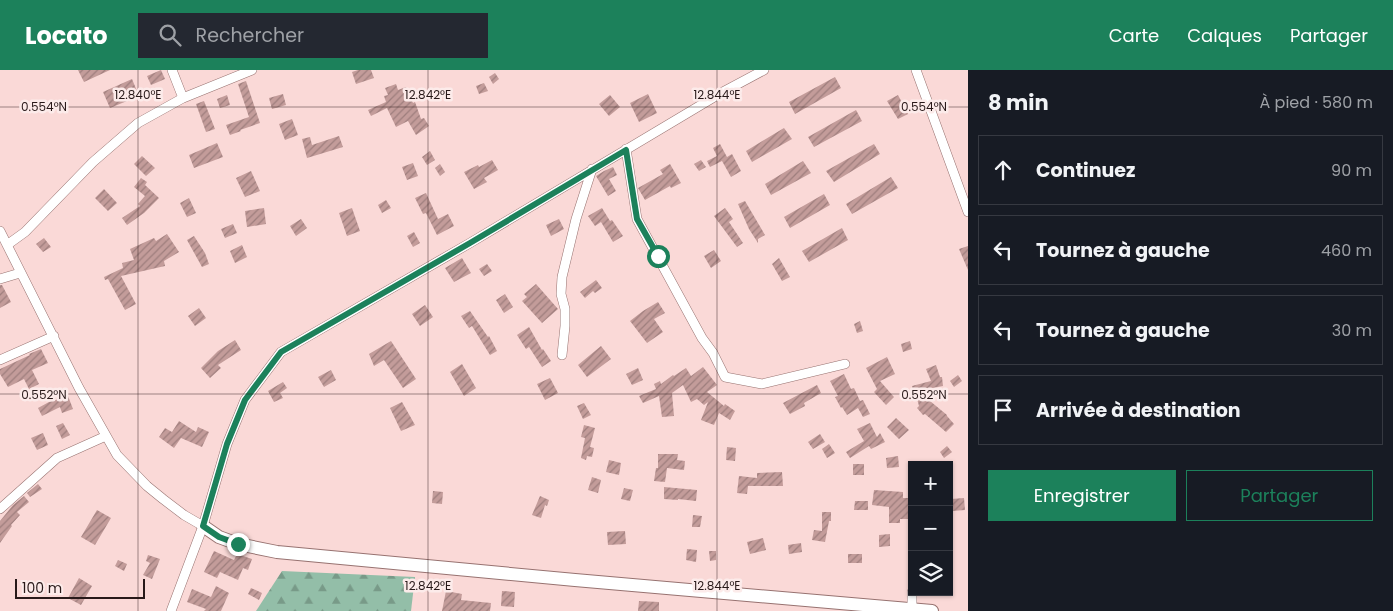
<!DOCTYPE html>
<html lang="fr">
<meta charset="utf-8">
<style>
body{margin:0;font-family:Poppins,sans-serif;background:#242831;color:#f1f3f6}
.controls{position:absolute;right:15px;bottom:15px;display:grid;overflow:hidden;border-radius:0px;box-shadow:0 1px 4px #0004}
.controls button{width:45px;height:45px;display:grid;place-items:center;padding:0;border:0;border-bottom:1px solid #363941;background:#171b24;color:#f1f3f6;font:25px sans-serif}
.scale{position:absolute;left:15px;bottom:12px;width:130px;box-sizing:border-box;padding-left:5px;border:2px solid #281919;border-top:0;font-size:14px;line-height:18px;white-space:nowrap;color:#281919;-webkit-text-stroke:4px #fcebea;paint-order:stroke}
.stop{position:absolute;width:15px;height:15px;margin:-11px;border:4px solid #1c815b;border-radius:50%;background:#fff}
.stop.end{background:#1c815b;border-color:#fff;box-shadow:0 1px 5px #0008}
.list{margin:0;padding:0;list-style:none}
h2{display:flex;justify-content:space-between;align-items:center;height:65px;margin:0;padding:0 20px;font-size:21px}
h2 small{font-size:16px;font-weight:400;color:#9ea1a6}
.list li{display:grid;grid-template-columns:32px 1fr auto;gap:15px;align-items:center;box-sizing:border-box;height:70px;margin:0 10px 10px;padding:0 10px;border:1px solid #363941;border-radius:0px}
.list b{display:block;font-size:19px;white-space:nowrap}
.list em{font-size:16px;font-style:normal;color:#9ea1a6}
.actions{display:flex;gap:10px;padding:15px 20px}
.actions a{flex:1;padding:11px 0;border:1px solid #1c815b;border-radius:0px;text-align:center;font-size:18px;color:#1c815b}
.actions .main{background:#1c815b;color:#fff}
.icon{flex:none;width:28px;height:28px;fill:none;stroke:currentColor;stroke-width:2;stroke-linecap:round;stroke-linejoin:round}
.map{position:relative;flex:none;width:968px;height:541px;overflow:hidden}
header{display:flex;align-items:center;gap:30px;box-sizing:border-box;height:70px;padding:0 25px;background:#1c815b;color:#fff}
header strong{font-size:24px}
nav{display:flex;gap:28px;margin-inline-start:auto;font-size:18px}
.search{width:350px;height:45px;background:#242831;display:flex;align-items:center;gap:12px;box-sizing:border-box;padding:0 18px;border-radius:0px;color:#9ea1a6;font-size:19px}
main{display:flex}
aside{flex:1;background:#171b24}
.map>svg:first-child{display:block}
.forest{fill:url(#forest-firs)}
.building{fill:url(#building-hatch)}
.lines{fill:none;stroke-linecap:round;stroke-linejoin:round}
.street-casing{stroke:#977270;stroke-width:10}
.secondary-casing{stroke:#977270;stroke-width:14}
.street{stroke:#fff;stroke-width:9}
.secondary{stroke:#fff;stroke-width:12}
.route{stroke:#1c815b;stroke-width:6}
.ticks{fill:none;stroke:#281919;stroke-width:1;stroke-opacity:0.45}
.ticks-label{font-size:12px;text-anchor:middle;fill:#281919;stroke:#fcebea;stroke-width:5;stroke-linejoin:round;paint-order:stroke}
</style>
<header>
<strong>Locato</strong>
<div class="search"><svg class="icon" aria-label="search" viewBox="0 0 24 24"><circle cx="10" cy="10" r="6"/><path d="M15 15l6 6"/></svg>Rechercher</div>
<nav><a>Carte</a><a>Calques</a><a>Partager</a></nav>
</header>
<main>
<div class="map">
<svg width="968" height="541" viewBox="0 0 968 541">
<defs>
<pattern id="forest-firs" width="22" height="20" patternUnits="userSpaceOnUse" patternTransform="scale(1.25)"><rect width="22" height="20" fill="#93bea8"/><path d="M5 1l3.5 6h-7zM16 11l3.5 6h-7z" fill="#789a88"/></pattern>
<pattern id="building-hatch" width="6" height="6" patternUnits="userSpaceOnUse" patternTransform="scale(1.25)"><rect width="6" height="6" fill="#c39c9a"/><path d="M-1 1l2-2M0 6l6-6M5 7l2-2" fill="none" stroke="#9e7e7d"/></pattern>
</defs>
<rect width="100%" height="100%" fill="#fad9d7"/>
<!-- forest -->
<path class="forest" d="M282,501l133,6 -4,34h-155z"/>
<!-- building -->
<path class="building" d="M78,0h32l-26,12z
M161,0l4,9 -14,6 -4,-9z
M358,0h13l3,8 -18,6 -4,-12z
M495,3l4,6 -6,5 -4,-7z
M835,7l6,11 -46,26 -6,-12z
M132,9l7,17 -29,12 -7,-16z
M246,11l14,42 -20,7 1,1 -11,4 -4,-10 23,-8 -11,-33z
M484,13l4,8 -9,3 -3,-8z
M396,14l2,6 8,-3 7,16 2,-1 6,17 3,-1 5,8 -13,9 -8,-14 -12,6 -9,-19 -16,8 -3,-6 18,-8 -2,-6 4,-1 -3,-7z
M283,24l3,11 -14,4 -3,-11z
M648,24l9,19 -18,9 -9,-19z
M227,25l3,10 -10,3 -3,-9z
M610,25l10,12 -11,9 -10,-12z
M898,25l10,19 -10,5 -11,-18z
M204,31l11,28 -9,3 -10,-28z
M856,40l6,11 -48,26 -6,-10z
M292,49l6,16 -13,5 -6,-16z
M784,58l8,11 -40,23 -6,-11z
M339,66l4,11 -36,11 -5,-19 8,-2 2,8z
M217,73l6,14 -29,11 -5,-13z
M720,74l7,13 5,-3 9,17 -10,6 -9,-16 -12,6 -3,-6 10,-5 -4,-8z
M874,74l6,10 -46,28 -8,-11z
M430,81l5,9 -8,5 -5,-8z
M142,86l13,12 -9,8 -12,-12z
M492,90l6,10 -14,8 3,4 -13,7 -10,-17 14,-7 1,2z
M701,90l5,7 -7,4 -5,-7z
M803,91l8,12 -40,22 -6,-11z
M413,93l5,13 -11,4 -5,-13z
M440,94l5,8 -5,4 -5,-8z
M670,94l11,19 -10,5 -1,-2 -25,14 -7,-12 25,-14 -3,-4z
M613,97l4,8 -8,4 7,12 -8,5 -12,-20 8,-5z
M251,101l9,20 -15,6 -9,-19z
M891,107l7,11 -46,26 -6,-10z
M141,108l6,4 -2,3 14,13 -15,15 -17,12 -5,-7 18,-12 -2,-2 7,-8 -11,-9z
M104,119l13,14 -9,8 -13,-13z
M426,123l12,26 10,-5 6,12 -17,9 -11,-22 -3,1 -8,-16z
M824,124l6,11 -40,23 -6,-11z
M189,128l7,15 -9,4 -7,-14z
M386,130l5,8 -9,5 -4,-8z
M745,131l20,34 -7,4v4l-9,-14 -11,-25z
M264,138l2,16 -19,3 -2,-16z
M352,138l8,23 -13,5 -8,-23z
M602,138l8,13 2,-1 11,16 -10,6 -12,-20 -6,4 -7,-10z
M725,138l8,11 -4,3 14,21 -6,4 -23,-31z
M301,149l6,9 -11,8 -6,-10z
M559,149l5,10 -13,7 -5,-11z
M233,154l4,9 -12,5 -4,-9z
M842,158l6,12 -39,22 -7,-11z
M414,162l6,11 -7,4 -6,-11z
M167,164l12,18 -15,9 1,5 -44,10 15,28 -11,6 -17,-31 -3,1 -1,-3 19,-9 -1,-5 12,-3 -4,-11 24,-11 2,3z
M194,166l11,17 4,11 -7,3 -15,-27z
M44,168l7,9 -8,5 -7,-8z
M242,175l5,12 -12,6 -5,-12z
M968,176v24l-9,-21z
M714,180l7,11 -10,7 -7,-12z
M462,188l9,15 -17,9 -9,-14z
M779,188l11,19 -8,4 -10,-17z
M487,194l5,7 -8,5 -5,-7z
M596,210l6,8 -7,5 -2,-2 -8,7 -5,-6z
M536,214l22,25 -16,14 -20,-22 5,-4 -3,-3z
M0,215h2l9,17 -11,6z
M505,224l8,13 -9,6 -8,-13z
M658,232l7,11 -11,6 9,13 -16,11 -17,-22 13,-10z
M425,235l8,12 -13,9 -8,-12z
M199,238l7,10 -11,8 -7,-10z
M470,241l18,26 1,-1 8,15 -7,4 -18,-29 -3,2 -8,-12z
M860,251l3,10 -6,2 -3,-9z
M529,257l13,23 1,-1 8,12 -9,6 -13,-20 -3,2 -9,-14z
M235,270l6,10 -23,15 3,3 -11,10 -9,-10 17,-17z
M391,271l25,38 -13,9 -19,-28 -10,6 -5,-12z
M910,271l2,8 -9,3 -2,-8z
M601,276l10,13 -24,18 -9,-12z
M41,279l7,14 -16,7 7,14 -10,5 -5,-10 -16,8 -8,-13v-5l30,-14 -1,-1z
M887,287l8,17 -15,7 14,16 -8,8 -12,-13 3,-3 -11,-21z
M462,294l14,24 -12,8 -14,-24z
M936,295l4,12h2l1,9 -16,3 3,12 17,14v1l7,8 -8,8 -21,-18 -2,1 -6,-7 2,-2 -4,-15h-2l-1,-5 19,-5 -5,-12z
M703,297l14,18 -10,7 17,14 1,-2 10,7 -5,9 -11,-7 -5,12 -13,-5 7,-18 -4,3 -7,-6 -6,3 -8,-17 -11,8 2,23 -12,1 -3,-21 -16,7 -4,-7 17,-7 -2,-5 6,-3 1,3 12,-9 1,1 12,-8 5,8z
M638,298l5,12 -11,5 -6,-11z
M331,300l5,10 -12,7 -6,-10z
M844,304l7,15 3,-1 6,13 3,-1 7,14 -7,3 -5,-9 -11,7 -5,-8 -1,1 -6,-11 3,-1 -8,-15z
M958,305l4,6 -8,6 -4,-6z
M550,308l8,15 -13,7 -8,-16z
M283,312l4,6 -7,5 3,5 -9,4 -6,-11z
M817,315l4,8 -17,10 1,3 -15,8 -7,-11z
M68,326l5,13 -11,4 -2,-6 -18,9 -4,-8 11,-6z
M402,332l13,23 -14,6 -11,-23z
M584,333l7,12 -8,4 -6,-13z
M896,348l13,12 -10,9 -12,-12z
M179,351l17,11 2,-5 11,5 -7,15 -21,-9 -7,10 -15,-11 6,-9 7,4z
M63,353l7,12 -8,4 -6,-13z
M870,353l7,14 3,-4 5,9 -14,7 -2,-3 -19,12 -4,-6 18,-11 -7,-12z
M584,355l11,3 -5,19 4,1 -2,9 -5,-1 -1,4 -5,-2 4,-20 -4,-1z
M43,363l5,12 -11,5 -6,-12z
M820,364l5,8 -12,7 -5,-7z
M829,374l6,9 -8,5 -5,-9z
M947,376l5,6 -8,6 -4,-6z
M727,377l9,1 -1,13 -9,-1z
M658,384h20l-1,6 8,1 -1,9 -17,-2 -2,14 -11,-1 2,-13h2z
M898,386l1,11 -12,1 -1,-10z
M609,390l12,3 -2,12 -13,-3z
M853,394h11v11h-11z
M782,402l1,14h-35l-1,8 -10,-1 2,-17 18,2v-5z
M592,407l9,3 -3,13 -10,-3z
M38,414l4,5 -12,8 -3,-4z
M664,417l33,3 -1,11 -18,-2v1l-14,-1z
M624,418l9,2 -3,11 -9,-2z
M874,420l29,2v6h9v21h-12v4h-11v-16l-17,-2z
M433,421l10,1 -1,12 -10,-1z
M24,426l5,6 -12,10 3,3 -9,10 1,1 -12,17v-22l13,-16z
M540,426l9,4 -2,6 -2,-1 -4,13 -9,-3z
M964,428l1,12 -13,1 -1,-12z
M855,431h13v9h-14z
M97,440l14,8 -16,27 -14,-8z
M822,442h9v9h-2l-4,21 -13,-2 2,-10 8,1z
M693,445l9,1 -2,11h-8z
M625,461l1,13 -18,1 -1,-13z
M890,464v12l-11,1v-12z
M763,468l3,12 -16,4 -3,-12z
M801,473l1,9 -13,2 -1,-9z
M687,479l10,1 -1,12 -10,-2z
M214,481l20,9 3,-6 15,5 -4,11 -5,-2 -5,12 -18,-8 -3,6 -13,-6z
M709,481h7v9l-6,1z
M848,484h14v9h-14z
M148,485l12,4 -8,20 -9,-4 7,-12 -4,-2z
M118,490l9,4 -3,7 -9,-5z
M79,508l13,8 -11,19 -13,-7z
M216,516l13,7 -8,18h-17l2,-2 -19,-7 5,-13 19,8z
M251,518l11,5 -3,7 -11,-6z
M446,521l16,3 -1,6 30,3 -1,8h-48z
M502,521l13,1 -1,15 -13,-1z
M639,531l20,1v9h-21z"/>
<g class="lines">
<defs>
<path id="street" d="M172,0l11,28
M916,0l52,142
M626,79l11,70 65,119 11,15 12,24 37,7 83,-20
M0,161l79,157 38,67 30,31 16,13 21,16 19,11
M7,175l18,-13 68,-70 45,-39 45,-25 69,-28
M0,209l20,-6
M562,285l3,-29v-17l-4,-15 1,-17 14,-58 16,-50
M0,290l54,-24
M0,439l57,-51 49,-22
M912,522v17
M171,541l32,-85 24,-82 18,-44 36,-48 189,-109 251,-150 43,-23"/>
<path id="secondary" d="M203,456l16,11 19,7 39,8 298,28 357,31"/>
</defs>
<!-- street casing -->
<use href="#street" class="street-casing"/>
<!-- secondary casing -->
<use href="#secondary" class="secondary-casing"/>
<!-- street -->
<use href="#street" class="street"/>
<!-- secondary -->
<use href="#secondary" class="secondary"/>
</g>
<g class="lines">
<!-- route -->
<path class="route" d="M238,474l-19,-7 -16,-11 24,-82 18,-44 36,-48 189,-109 156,-93 11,69 21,37"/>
</g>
<!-- ticks -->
<path class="ticks" d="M138,0v541M428,0v541M717,0v541M0,37h968M0,324h968"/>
<g class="ticks-label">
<text x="138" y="29">12.840°E</text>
<text x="428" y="29">12.842°E</text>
<text x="717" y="29">12.844°E</text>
<text x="44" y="41">0.554°N</text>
<text x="924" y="41">0.554°N</text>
<text x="44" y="329">0.552°N</text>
<text x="924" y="329">0.552°N</text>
<text x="428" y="520">12.842°E</text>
<text x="717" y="520">12.844°E</text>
</g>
</svg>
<div class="controls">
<button>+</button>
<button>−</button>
<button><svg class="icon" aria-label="layers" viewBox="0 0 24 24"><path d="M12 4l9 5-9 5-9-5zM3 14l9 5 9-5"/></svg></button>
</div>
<div class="scale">100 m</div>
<div class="stop" style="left:658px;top:186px"></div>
<div class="stop end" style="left:238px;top:474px"></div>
</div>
<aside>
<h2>8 min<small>À pied · 580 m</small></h2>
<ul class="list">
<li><svg class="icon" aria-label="ahead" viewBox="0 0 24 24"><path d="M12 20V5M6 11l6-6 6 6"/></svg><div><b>Continuez</b></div><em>90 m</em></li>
<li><svg class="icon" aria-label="left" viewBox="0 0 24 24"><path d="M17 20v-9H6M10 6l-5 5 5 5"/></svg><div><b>Tournez à gauche</b></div><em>460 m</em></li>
<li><svg class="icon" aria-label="left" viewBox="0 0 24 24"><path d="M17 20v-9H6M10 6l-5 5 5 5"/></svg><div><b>Tournez à gauche</b></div><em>30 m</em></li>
<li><svg class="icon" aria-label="arrive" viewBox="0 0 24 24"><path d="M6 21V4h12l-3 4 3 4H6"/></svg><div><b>Arrivée à destination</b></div></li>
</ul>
<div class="actions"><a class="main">Enregistrer</a><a>Partager</a></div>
</aside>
</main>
